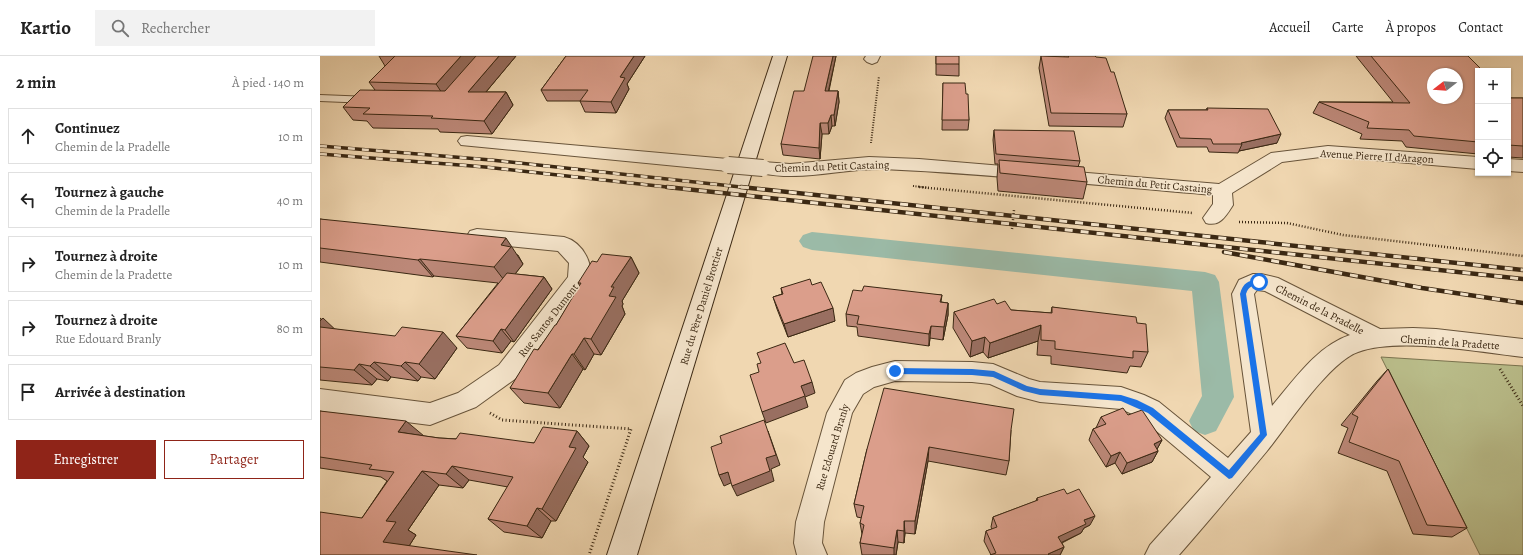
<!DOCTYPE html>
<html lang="fr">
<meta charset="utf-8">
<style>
body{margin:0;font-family:Alegreya,serif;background:#f2f2f2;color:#222}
.controls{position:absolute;right:12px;top:12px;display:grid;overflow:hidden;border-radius:0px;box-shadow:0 1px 3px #0004}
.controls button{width:36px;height:36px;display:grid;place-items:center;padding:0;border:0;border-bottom:1px solid #e0e0e0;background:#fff;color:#222;font:20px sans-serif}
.compass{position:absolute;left:1107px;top:12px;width:36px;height:36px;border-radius:50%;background:#fff;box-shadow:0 1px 3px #0004;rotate:253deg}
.stop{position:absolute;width:12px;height:12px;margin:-9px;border:3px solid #1a73e8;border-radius:50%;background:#fff}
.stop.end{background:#1a73e8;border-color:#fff;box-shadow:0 1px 4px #0008}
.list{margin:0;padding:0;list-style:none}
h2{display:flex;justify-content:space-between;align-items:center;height:52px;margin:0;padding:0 16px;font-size:17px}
h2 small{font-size:13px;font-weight:400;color:#767676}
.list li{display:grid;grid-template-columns:26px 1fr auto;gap:12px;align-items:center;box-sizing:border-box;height:56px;margin:0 8px 8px;padding:0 8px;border:1px solid #e0e0e0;border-radius:0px}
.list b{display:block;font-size:15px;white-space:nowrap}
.list p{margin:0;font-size:13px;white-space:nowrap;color:#767676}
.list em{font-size:13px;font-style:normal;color:#767676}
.actions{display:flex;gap:8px;padding:12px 16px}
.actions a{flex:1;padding:9px 0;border:1px solid #8f2418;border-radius:0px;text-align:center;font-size:14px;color:#8f2418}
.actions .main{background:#8f2418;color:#fff}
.icon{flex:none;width:22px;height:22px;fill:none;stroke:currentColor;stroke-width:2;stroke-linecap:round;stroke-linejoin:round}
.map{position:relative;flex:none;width:1203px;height:499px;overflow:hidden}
header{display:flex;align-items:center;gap:24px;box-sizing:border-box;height:56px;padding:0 20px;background:#fff;border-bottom:1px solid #e0e0e0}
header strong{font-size:19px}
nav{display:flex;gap:22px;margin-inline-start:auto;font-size:14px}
.search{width:280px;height:36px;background:#f2f2f2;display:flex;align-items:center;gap:10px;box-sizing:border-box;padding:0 14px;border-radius:0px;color:#767676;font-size:15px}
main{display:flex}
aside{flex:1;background:#fff}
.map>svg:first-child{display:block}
.green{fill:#babe8b;stroke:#7a734f}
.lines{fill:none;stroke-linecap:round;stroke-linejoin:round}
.canal{fill:#9bbaa7;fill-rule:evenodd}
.lane-casing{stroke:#68543a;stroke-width:2}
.street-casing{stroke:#68543a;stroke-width:2}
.secondary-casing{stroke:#3b2813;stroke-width:2}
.path-far2{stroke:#3b2813;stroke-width:2;stroke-dasharray:1 1.5;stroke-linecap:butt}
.path-far1{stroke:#3b2813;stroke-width:2.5;stroke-dasharray:1 2;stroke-linecap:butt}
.path{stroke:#3b2813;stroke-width:3;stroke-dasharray:1 2.5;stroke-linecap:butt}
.lane{fill:#f5e5cc;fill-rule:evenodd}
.street{fill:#f5e5cc;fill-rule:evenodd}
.secondary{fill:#f5e5cc;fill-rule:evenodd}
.rail-far1-casing{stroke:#3b2813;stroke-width:3.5}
.rail-casing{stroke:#3b2813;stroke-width:4.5}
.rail-far1{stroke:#f5e5cc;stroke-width:2.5;stroke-dasharray:7;stroke-linecap:butt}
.rail{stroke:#f5e5cc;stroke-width:3;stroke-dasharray:8;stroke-linecap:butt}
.street-bridge-casing{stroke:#68543a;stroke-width:18;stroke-linecap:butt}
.street-bridge{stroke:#f5e5cc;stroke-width:16}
.wall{fill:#bc8878;stroke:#3b2813}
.shaded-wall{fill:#996f61;stroke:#3b2813}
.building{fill:#db9e8b;stroke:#3b2813;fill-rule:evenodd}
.route{fill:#1a73e8}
.labels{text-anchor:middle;stroke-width:3;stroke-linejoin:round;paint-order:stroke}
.street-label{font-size:11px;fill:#3b2813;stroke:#f5e5cc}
</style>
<header>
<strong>Kartio</strong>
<div class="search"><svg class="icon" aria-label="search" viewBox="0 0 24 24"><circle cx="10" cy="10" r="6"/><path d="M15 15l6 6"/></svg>Rechercher</div>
<nav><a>Accueil</a><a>Carte</a><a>À propos</a><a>Contact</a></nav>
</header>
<main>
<aside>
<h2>2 min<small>À pied · 140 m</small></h2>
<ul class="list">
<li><svg class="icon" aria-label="ahead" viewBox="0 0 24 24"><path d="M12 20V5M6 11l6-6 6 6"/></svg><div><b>Continuez</b><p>Chemin de la Pradelle</p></div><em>10 m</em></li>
<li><svg class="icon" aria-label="left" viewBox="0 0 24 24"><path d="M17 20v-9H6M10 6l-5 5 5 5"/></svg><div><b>Tournez à gauche</b><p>Chemin de la Pradelle</p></div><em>40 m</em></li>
<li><svg class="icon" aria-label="right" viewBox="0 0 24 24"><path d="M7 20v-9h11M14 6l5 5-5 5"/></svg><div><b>Tournez à droite</b><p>Chemin de la Pradette</p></div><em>10 m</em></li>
<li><svg class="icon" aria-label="right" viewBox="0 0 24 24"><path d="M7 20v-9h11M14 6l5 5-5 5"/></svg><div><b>Tournez à droite</b><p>Rue Edouard Branly</p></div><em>80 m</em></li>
<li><svg class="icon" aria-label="arrive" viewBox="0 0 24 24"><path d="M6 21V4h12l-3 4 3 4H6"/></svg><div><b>Arrivée à destination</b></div></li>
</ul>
<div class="actions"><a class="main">Enregistrer</a><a>Partager</a></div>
</aside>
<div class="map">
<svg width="1203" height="499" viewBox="0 0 1203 499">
<rect width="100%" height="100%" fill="#f0d7b1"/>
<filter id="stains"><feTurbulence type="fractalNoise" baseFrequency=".005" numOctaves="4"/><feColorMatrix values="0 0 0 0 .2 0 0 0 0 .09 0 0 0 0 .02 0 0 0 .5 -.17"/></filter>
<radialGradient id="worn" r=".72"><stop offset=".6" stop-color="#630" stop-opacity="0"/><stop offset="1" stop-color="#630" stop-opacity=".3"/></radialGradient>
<!-- green -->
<path class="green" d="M1061,301l142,9v189h-43z"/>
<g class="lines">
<!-- canal -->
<path class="canal" d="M492,176l393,40 10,3 4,7 15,115 -18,34 -11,4 -11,-4 -5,-10 13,-25 -10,-105 -380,-41 -9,-3 -4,-6 4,-6z"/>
<defs>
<path id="lane" d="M0,39l50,2 5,3 -5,3 -50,-2z"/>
<path id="street" d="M546,0h14l-3,6 -5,2 -5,-2 -3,-3z
M147,80l261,23 6,2 3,4 -3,4 -6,2 -267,-26 -3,-4 3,-4z
M1008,90l150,11v12l-150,-13 -46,6 -50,31 1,12c-7,11 -13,22 -27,18l-3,-5 10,-14v-9c-110,-9 -220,-21 -330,-26 -41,-1 -85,14 -126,3l-3,-4 3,-4 6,-2 27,2 79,-7 50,2 300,25 52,-31z
M1188,103l15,1v12l-15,-1z
M157,173l87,8c19,5 33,30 23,48l-72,94 -39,28 -46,18 -110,-14v-22l110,14 28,-10 41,-28 69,-88 1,-14 -11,-12 -81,-8 -7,-2 -3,-5 3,-5z
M933,218h8l17,4 102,51 33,-1 23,1 87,10v18c-44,-5 -124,-20 -165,-5 -29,10 -71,74 -91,99 -29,35 -58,70 -88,104h-34l5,-10 61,-68 -70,-59 -20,-9 -81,-7 -23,-6 -27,-12 -18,-2 -77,-1 -21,6 -11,7 -11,19 -28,109 -2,21 5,12h-30l-3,-12 2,-21 31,-109 18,-33 11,-7 16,-6 23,-6 77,1 21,2 36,15 11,3 81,5 23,8 15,7 69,56 23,-26 -19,-138 7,-14zM937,234l8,1 85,44c-33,11 -56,45 -78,71l-18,-112z"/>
<path id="secondary" d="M453,0h14l-150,499h-30z"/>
</defs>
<!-- lane casing -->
<use href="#lane" class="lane-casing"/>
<!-- street casing -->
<use href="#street" class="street-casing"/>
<!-- secondary casing -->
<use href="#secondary" class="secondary-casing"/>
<!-- path-far2 -->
<path class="path-far2" d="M551,87l8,-67
M593,130l17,2"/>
<!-- path-far1 -->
<path class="path-far1" d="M599,131l274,26
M919,166l48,1 56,12 180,21
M692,173l2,-19"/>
<!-- path -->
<path class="path" d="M1180,313l23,37
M170,357l12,7 129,9 -42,126"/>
<!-- lane -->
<use href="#lane" class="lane"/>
<!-- street -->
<use href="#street" class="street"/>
<!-- secondary -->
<use href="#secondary" class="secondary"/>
<defs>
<path id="rail-far1" d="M0,90l171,14 259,28
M0,98l165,13 191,21"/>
<path id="rail" d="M347,131l856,92
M421,131l782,83
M904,196l198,36 101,15"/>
</defs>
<!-- rail-far1 casing -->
<use href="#rail-far1" class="rail-far1-casing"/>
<!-- rail casing -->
<use href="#rail" class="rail-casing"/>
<!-- rail-far1 -->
<use href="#rail-far1" class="rail-far1"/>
<!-- rail -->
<use href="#rail" class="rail"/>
<defs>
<path id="street-bridge" d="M408,109l35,3"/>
</defs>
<!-- street-bridge casing -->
<use href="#street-bridge" class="street-bridge-casing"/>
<!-- street-bridge -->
<use href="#street-bridge" class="street-bridge"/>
</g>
<!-- wall -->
<path class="wall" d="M59,0h137l-30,36h20l7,13 -21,29 -52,-2 -2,-3 -65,-1 -6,-7 -14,-1 -10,-13 32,-17 -6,-8 16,-16z
M246,0h79l-18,28 2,5 -13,24 -31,-1 -5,-11h-33l-6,-11z
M516,0l-7,35h9l1,11 -4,24h-3l-3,8h-7l-2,25 -37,-4 -2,-11 23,-53z
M616,0l23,8v12l-23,-1z
M721,0l23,1v-1h31l16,16 16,42 -4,13 -74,-1 -10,-58z
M1036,0h112l10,15v83l-72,-7 -4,-6 -42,-2 2,-5 -49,-21 6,-11h74z
M623,27l23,11 3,26 -1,10h-26z
M1188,40l2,2h13v60l-15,-1z
M887,52l70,35 -38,8 -1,2 -29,-1 -2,-5h-30l-12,-29 3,-8h38z
M674,74l86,31 -2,6 9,15 -4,17 -85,-8 -1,-13 1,-14h-3l-2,-24z
M0,163l198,36 5,9 -8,10 29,3 8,12 -38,53 -3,-1 -9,12 -35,-5 -11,-12 42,-53 -64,-7 -1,1 -113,-15z
M311,201l8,16 -17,28 1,3 -1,2 3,8 -24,41 -7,-1 -9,16 -2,-1 -23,39 -36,-5 -14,-15 46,-63 24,-39 -2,-3 19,-21z
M492,229l23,36 -47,16 -11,-28 -4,-12 9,-3 -1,-6z
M542,235l80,4 -1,7 7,1v12l-5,25 -13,-2 -1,8 -71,-10 -1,-9 -10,-1 -1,-12z
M677,248l14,6 40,3 1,-6 85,16 11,29 -7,15 -11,-1 -3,7 -76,-9v-8l-14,-1 1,-14 -50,17 -5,-6 -13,5 -17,-29 1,-16z
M0,262l14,11 123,19 -22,31 -14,-2 -3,4 -27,-4 -3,4 -11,-2 -5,6 -52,-5z
M1068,313l79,159 -15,9 -39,-3 -26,-63 -49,-18 10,-25 -7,-3 36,-44z
M0,355l104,25 15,2 95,5 43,-12 12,15 -6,11 5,5 -32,59h-5l-9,17 -38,-6 -16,-13 20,-32 -39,-7 -6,8 -24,-3 -31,45 8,5 -7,11 -89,9 42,-37 25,-37 -6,-4 -61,-9z
M808,359l34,25 -5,9 1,2 -6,11 -30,12 -7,-11 -9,4 -17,-27 4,-11 3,-1 5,-11z
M691,374l-2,31 -3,14 -78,-14 -13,73 -10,-1 -1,10 -6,-1 -2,13h-34l-2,-12 2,-9 -2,-11 2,-5 -5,-1 -3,-13 13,-55z
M747,438l23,31 -6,3 -3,5 -19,10 2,4 -4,8h-70h1l-7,-14 2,-10 6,-2 -1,-2 2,-10 43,-16 1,-3z"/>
<!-- shaded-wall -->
<path class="shaded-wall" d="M141,0h19l-36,40 -8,-12z
M179,0h17l-41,49 -7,-13z
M314,0h11l-18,28 2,5 -13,24 -5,-11 9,-25z
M513,0h3l-10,46 -1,-11z
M518,35l1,11 -4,24 -1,-11z
M186,36l7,13 -21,29 -8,-13z
M511,59l1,11 -3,8 -1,-11z
M500,67l2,11 -2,25 -1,-11z
M961,78l-4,9 -38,8 3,-7 -1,-1z
M186,182l17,26 -16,20 -13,-17 7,-22z
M311,201l8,16 -17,28 1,3 -1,2 3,8 -24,41 -10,-16 18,-43 2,-9z
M100,203l14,17 -1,1 -15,-17z
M224,221l8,12 -38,53 -9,-12z
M628,247v12l-5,25 1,-13z
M513,252l2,13 -47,16 -4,-13z
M3,262l17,16 -20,-3v-10z
M721,269l-3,16 -50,17 2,-15z
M611,270l-1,12 -1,8v-12z
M181,273l10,12 -9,12 -9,-12z
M123,276l14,16 -22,31 -16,-15z
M665,281l-2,15 -13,5 2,-16z
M264,282l10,16 -9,16 -11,-16z
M252,298l11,15 -23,39 -12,-15z
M54,306l17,15 -3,4 -18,-15z
M85,306l16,15 -3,4 -17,-15z
M39,308l18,15 -5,6 -18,-15z
M492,326l3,11 -10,4 3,10 -42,16 -4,-11 39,-26z
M86,365l18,15 -26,-4z
M257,375l12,15 -6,11 5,5 -32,59 -14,-12 27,-62z
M448,375l12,34 -9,4 3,12 -37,15 -5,-10 34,-28z
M842,384l-6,11 -2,-7z
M609,391l-1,14 -13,73v-13z
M838,395l-6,11 -30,12 5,-11z
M800,396l-5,11 -9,4 5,-11z
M132,410l17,14 -6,8 -17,-14z
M102,415l17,14 -31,45 8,5 -12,19 -21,-12 3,-21z
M408,416l5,10 -9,4 -5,-11z
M217,452l14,13 -9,17 -15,-12z
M775,460l-5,9 -6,3 -3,5 -27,13 4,-9 26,-17z
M584,465l1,12 -1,10z
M577,474l1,12 -2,13h-2v-7z
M744,491l-4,8h-12v-1z"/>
<!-- building -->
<path class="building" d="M75,0h66l-25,28 -67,-2z
M156,0h23l-31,36h38l-22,29 -53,-3 2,-2 -70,-2 7,-6 -27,-1 17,-17 85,1z
M246,0h68l-14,21 5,1 -14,24 -31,-1 8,-11h-47z
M493,0h20l-8,35h13l-4,24h-3l-3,8h-8l-1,25 -38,-4 13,-53h10z
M616,0h23v8h-23z
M721,0l28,1 -1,-1h27l1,1 10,1 5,14h3l13,42 -76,-1z
M1051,0h97l15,15h-5v71l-64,-6 -5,-6 -42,-2 2,-6 -50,-20 91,1zM1113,18h24v24h-24z
M623,27h22l1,11h2l1,26h-27z
M1188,40l2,2h13v48l-15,-1z
M887,52l61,1 13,25 -40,9 1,1h-29l-2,-5 -31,-1 -12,-28h40z
M674,74l80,1 6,30 -84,-7z
M679,104l85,7 3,15 -87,-9z
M0,163l186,19 -5,7 10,2 -17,20 -54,-6 -20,-2 -2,1 -98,-12z
M282,198l29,3 -20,30h3l-5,9 7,1 -25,42 -7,-1 -10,16h-2l-24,39 -38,-5 24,-39 4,1 17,-25h1l25,-42h-3l14,-22 5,1z
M187,217l37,4 -39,53 -4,-1 -8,12 -37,-5z
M490,223l2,6 9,-3 12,26 -49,16 -11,-27 10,-3 -2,-6z
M544,230l78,9 -2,7 8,1 -4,24 -13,-1 -2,8 -72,-10 2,-8 -13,-2 7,-24 9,1z
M674,243l3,5 8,-3 6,9 41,3v-6l84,10 1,6 9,1 2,28 -15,-1v7l-78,-9v-8l-14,-1v-15l-51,18 -5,-6 -13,4 -18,-29z
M0,271l75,9 7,-9 41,5 -24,32 -14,-2 -4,4 -27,-4 -4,4 -11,-2 -5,6 -34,-3z
M465,287l9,20 10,-3 8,22 -11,4 4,10 -43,16 -12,-37 9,-3 -2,-8 4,-1 -4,-10z
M1068,313l79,159 -40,-3 -28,-64 -50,-19 9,-25 -6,-3z
M564,332l130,21 -3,21 -2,31 -80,-14 -14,74h-11v10l-7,-1 -3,18 -34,-5 4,-18 -4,-2 4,-17 -10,-2 13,-55z
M803,352l5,7 14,-5 20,30 -8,4 4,7 -31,12 -7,-11 -9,4 -18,-27 13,-5 -5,-7z
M0,355l86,10 -8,11 41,6 17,1 4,-6 74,10 9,-16 34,4 -8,16 7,1 -34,61 -5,-1 -10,18 -39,-7 25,-42 -61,-11 -6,8 -24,-3 -36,50 10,1 -13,20 94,13h-157v-43l42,6 32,-46 -25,-3 3,-4 -52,-8z
M444,364l12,35 -10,3 4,13 -38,15 -4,-14 -9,3 -8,-28 11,-4 -2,-7z
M744,433l3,5 12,-5 16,27 -11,4 2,4 -28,13 6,10 -16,7 1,1h-59l6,-2 -10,-22 11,-4 -4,-10 45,-17 -1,-2z"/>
<!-- route -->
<path class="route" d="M939,224h2v4c-8,2 -12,1 -15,10l21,141 -35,43 -3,1 -81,-66 -27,-12 -81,-6 -16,-4 -31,-14 -21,-2 -77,-1 -3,-3 3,-3 77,1 22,2 33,15 13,3 81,6 16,5 16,8 76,62 31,-36 -20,-140c3,-11 8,-14 19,-14z"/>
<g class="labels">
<!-- street labels -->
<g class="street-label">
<text transform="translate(1057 100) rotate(3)" y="4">Avenue Pierre II d'Aragon</text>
<text transform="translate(512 110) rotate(-2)" y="4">Chemin du Petit Castaing</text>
<text transform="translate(835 128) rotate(5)" y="4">Chemin du Petit Castaing</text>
<text transform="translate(381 250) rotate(-73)" y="4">Rue du Père Daniel Brottier</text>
<text transform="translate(1000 253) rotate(27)" y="4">Chemin de la Pradelle</text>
<text transform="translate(228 264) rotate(-52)" y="4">Rue Santos Dumont</text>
<text transform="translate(1130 286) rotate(4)" y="4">Chemin de la Pradette</text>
<text transform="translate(512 391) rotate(-73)" y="4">Rue Edouard Branly</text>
</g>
</g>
<rect width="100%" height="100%" filter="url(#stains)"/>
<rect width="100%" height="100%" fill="url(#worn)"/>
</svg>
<div class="controls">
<button>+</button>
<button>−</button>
<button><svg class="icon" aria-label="locate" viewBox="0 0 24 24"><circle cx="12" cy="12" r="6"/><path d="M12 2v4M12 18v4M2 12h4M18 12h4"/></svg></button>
</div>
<svg class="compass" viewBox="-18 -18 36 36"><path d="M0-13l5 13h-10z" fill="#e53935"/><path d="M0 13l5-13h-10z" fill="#767676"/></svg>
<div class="stop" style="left:939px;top:226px"></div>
<div class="stop end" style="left:575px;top:315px"></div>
</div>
</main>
